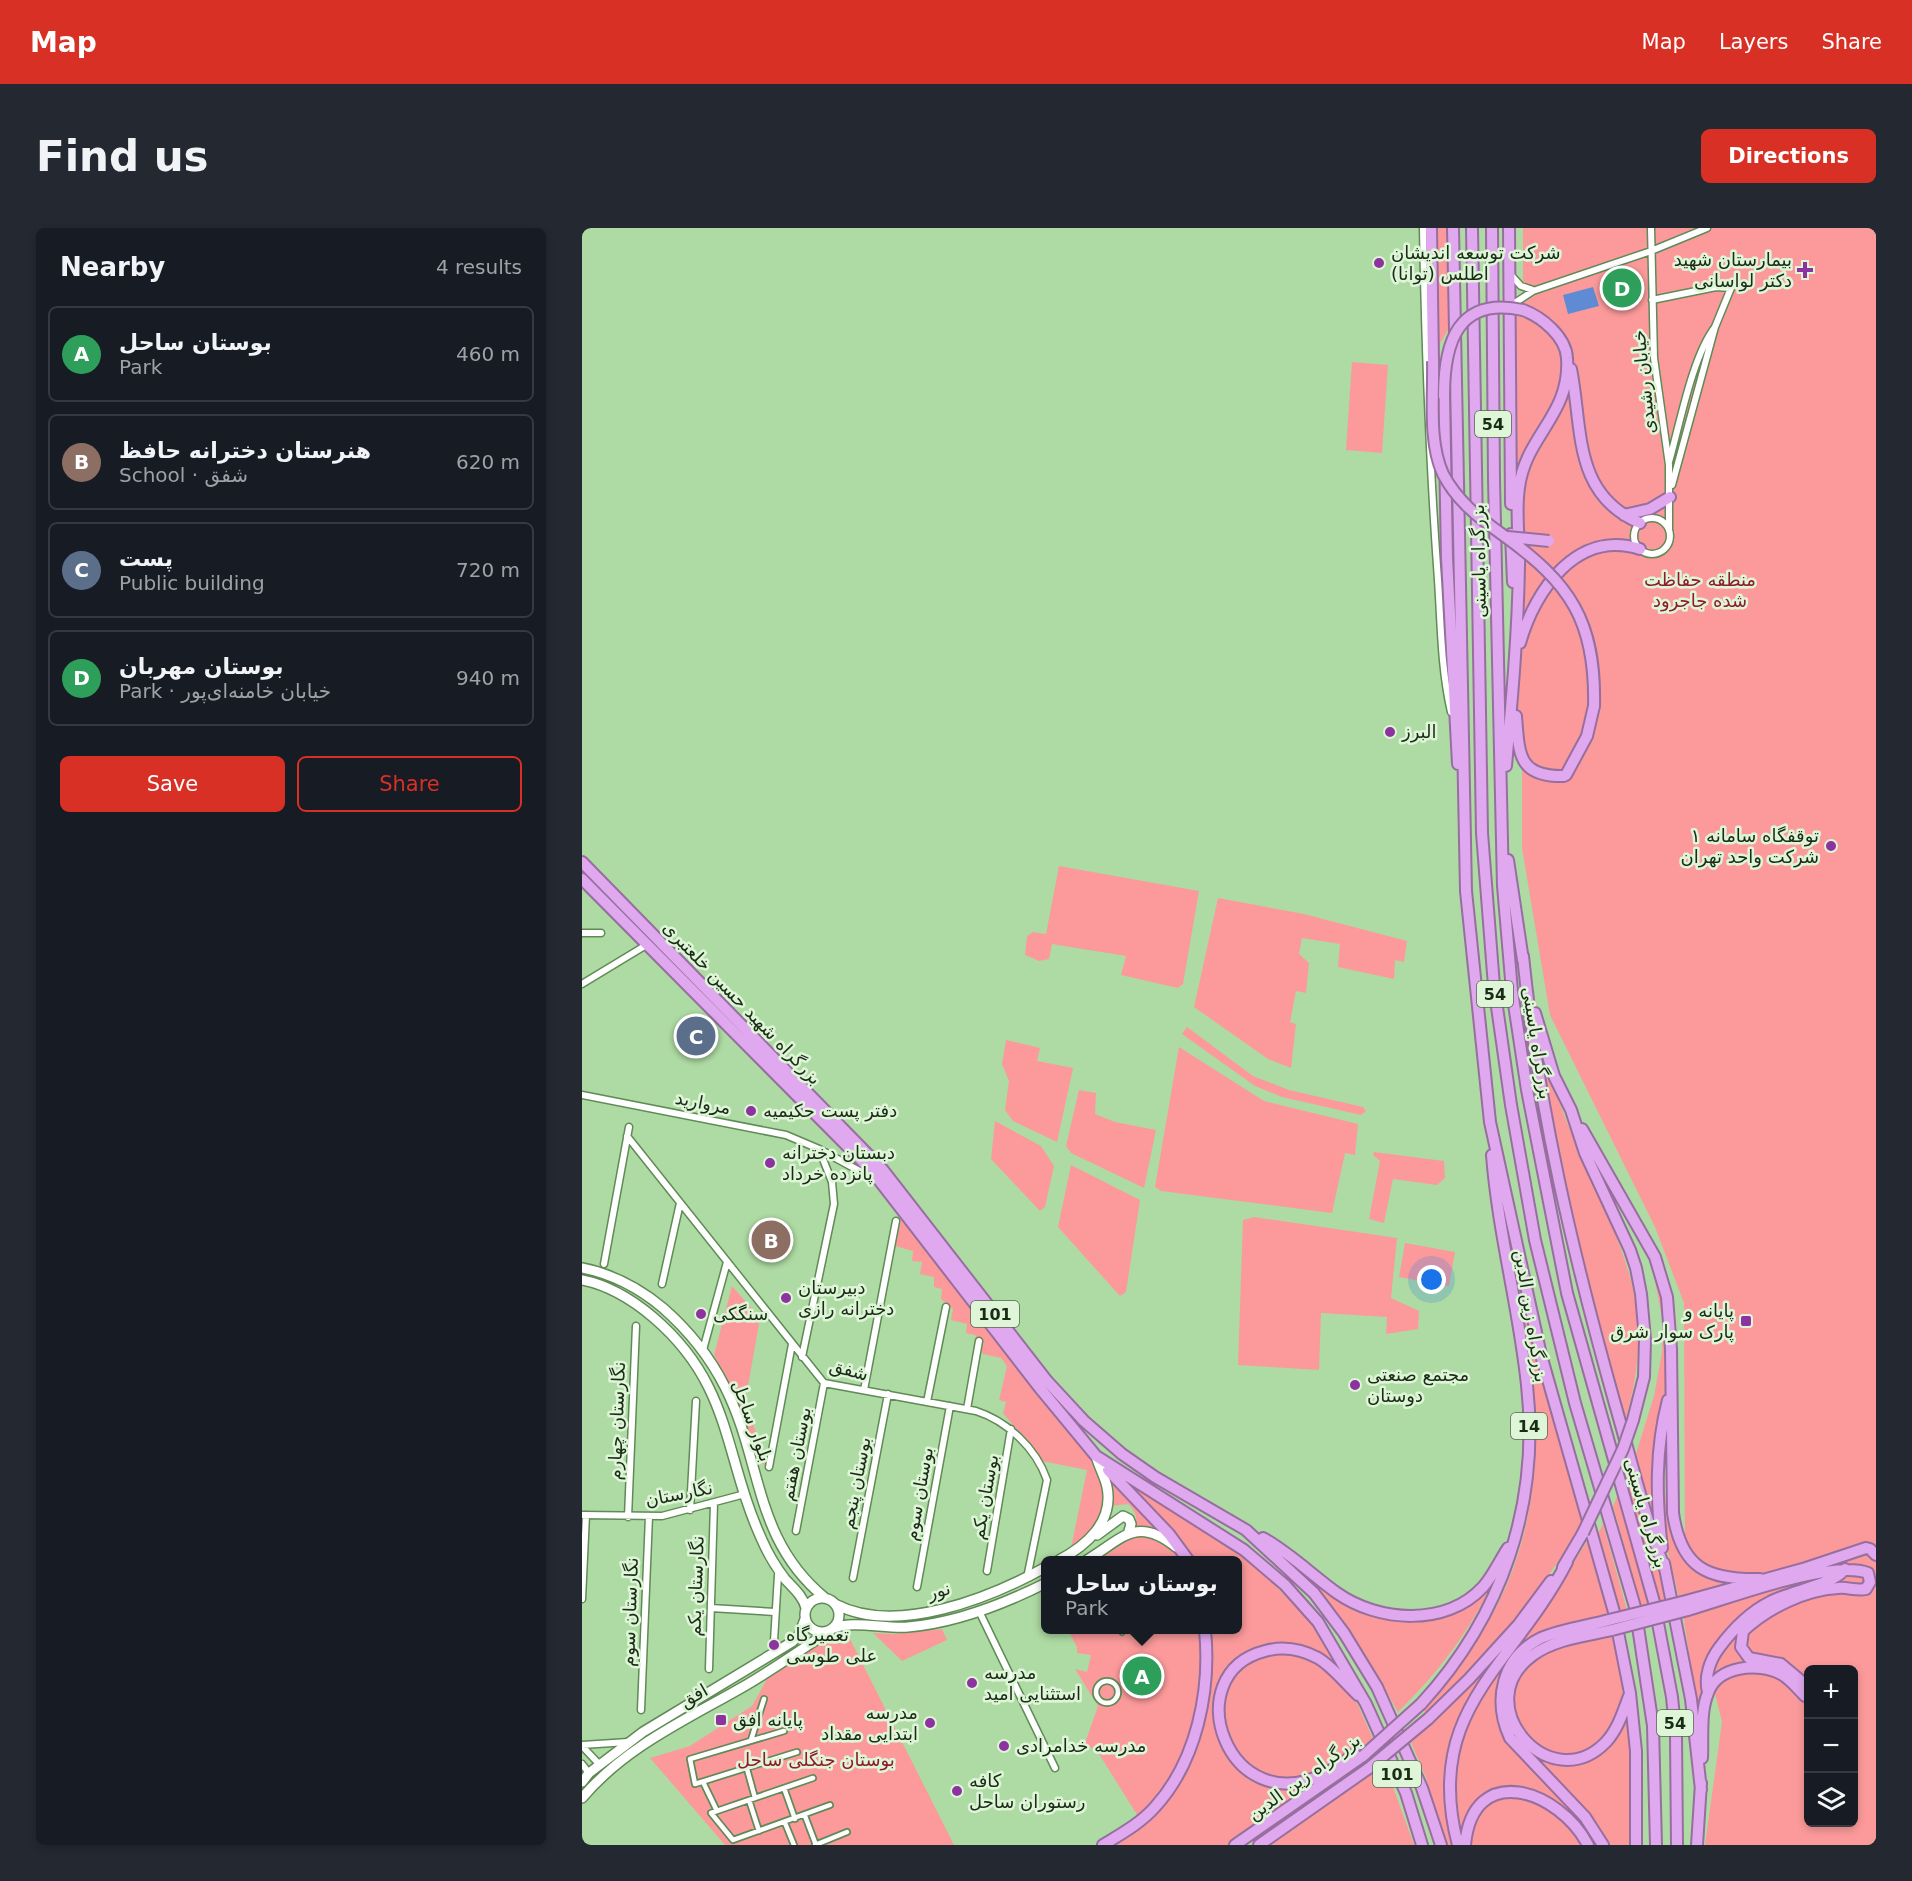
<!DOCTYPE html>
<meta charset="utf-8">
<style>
body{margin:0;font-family:"DejaVu Sans",Vazirmatn,sans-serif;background:#242831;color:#f1f3f6}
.controls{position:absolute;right:18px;bottom:18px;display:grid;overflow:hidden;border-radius:9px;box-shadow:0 3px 9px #0003}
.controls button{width:54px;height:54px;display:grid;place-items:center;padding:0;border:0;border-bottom:2px solid #363941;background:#171b24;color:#f1f3f6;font:30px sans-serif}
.you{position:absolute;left:850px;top:1052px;width:21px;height:21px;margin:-15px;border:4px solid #fff;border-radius:50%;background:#1a73e8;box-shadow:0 0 0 9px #1a73e833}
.badge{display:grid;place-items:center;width:39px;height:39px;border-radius:50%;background:#d93025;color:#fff;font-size:20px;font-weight:700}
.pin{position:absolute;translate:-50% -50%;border:3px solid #fff;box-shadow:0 2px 6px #0006}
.popup{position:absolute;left:459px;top:1328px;width:201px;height:78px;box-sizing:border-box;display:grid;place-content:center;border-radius:9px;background:#171b24;filter:drop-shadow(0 2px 4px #0005);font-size:20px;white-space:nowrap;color:#9ea1a6}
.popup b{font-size:22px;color:#f1f3f6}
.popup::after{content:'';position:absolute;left:50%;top:100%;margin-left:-12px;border:12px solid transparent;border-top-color:#171b24}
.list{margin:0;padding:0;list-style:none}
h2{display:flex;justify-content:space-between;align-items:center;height:78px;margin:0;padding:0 24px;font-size:26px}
h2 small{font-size:20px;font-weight:400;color:#9ea1a6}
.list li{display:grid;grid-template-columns:39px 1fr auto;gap:18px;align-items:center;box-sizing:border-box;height:96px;margin:0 12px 12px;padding:0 12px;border:2px solid #363941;border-radius:9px}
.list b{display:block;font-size:22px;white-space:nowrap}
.list p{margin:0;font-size:20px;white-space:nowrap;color:#9ea1a6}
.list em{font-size:20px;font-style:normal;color:#9ea1a6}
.actions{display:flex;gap:12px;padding:18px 24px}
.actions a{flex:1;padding:14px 0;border:2px solid #d93025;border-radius:9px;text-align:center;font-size:21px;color:#d93025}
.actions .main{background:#d93025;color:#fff}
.icon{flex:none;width:33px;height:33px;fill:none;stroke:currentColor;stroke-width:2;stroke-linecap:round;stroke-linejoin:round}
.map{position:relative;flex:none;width:1294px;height:1617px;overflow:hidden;border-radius:9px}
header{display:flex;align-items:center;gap:36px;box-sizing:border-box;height:84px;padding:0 30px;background:#d93025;color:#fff}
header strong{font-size:28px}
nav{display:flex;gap:33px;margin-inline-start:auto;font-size:21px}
.intro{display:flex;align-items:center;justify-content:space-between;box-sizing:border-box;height:144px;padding:0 36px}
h1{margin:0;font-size:42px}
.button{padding:15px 27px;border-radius:9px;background:#d93025;color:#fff;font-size:21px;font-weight:700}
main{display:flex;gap:36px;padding:0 36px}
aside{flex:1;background:#171b24;border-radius:9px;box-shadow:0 3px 9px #0003}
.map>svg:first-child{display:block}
.green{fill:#fc9a9b;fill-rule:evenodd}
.water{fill:#5e8bd3}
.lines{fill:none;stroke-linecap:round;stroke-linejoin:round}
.pedestrian-casing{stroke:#608a56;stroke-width:8}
.minor-casing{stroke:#608a56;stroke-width:9}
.secondary-casing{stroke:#608a56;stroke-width:12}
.trunk-casing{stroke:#966f9f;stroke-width:14}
.pedestrian{stroke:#fff;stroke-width:4.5}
.minor{stroke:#fff;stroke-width:6}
.secondary{stroke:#fff;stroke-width:9}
.trunk{stroke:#e0a8ee;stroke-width:10}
.trunk-bridge-casing{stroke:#966f9f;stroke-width:14;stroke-linecap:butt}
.trunk-bridge{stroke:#e0a8ee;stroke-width:10}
.poi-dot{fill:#8c339f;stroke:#def5d8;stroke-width:2}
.labels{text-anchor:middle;stroke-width:5;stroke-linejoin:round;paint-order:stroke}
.shield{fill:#def5d8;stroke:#556850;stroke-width:1.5}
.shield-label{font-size:16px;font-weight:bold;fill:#1a2c16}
.poi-label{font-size:18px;fill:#1a2c16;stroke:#def5d8;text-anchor:start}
.street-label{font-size:18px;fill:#1a2c16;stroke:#def5d8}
.park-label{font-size:18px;fill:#8e1a2a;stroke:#def5d8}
</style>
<header>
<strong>Map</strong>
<nav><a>Map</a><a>Layers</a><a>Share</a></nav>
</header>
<div class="intro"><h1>Find us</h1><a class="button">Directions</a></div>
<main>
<aside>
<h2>Nearby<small>4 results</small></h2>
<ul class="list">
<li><span class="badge" style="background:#2e9e5b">A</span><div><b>بوستان ساحل</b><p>Park</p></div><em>460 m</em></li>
<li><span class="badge" style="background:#8d6e63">B</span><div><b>هنرستان دخترانه حافظ</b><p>School · شفق</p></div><em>620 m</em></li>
<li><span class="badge" style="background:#5c6f8a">C</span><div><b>پست</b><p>Public building</p></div><em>720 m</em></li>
<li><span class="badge" style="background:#2e9e5b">D</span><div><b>بوستان مهربان</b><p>Park · خیابان خامنه‌ای‌پور</p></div><em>940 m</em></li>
</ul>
<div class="actions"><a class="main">Save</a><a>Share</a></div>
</aside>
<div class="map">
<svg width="1294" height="1617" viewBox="0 0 1294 1617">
<rect width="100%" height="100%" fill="#aedba3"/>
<!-- green -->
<path class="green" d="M856,0h11l1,99 -10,16 -3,17z
M941,0h353v1617h-171l17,-123 -10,-40 -11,50 -18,-118 -19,-77 -5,-43 8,-76c0,46 -11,101 18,140l-1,-255 -29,-76 -105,-212 -28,-167v-119l-6,-25 6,-56v-101l-6,-55 -3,-176 10,1zM1226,1442h46v152h-46z
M770,134l36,3 -6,88 -36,-3z
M477,638l140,25 -16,93 -5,4 -57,-13 5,-19 -74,-12 -3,15 -10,2 -14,-6 2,-19 6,-4 13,2z
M636,670l86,16 103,27 -3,21 -9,-2 -1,19 -56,-12 2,-23 -38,-6 -3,16 10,9 -3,30 -10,-2 -6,31 6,2 -5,44 -23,-9 -74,-52z
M605,799l66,49 36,14 74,17 3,4 -5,4 -79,-18 -27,-11 -73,-52z
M952,799c13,42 27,83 45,124 45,105 80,156 45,274l-46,-184z
M424,812l34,8 -3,13 36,7 -16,74 -44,-21 -8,-11 4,-29 -7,-17z
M597,819l85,54 94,23 -3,31 -10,-2 -13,60 -171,-22 -6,-4z
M497,862l17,3 -1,21 20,8 41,8 -12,58 -73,-35 -5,-7z
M413,893l46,25 13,20 -9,41 -5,4 -49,-52z
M792,924l70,9 1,17 -8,7 -44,-6 -9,44 -15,-4 11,-58 -7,-6z
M489,937l69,35 -14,92 -6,4 -62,-69z
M918,966l40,175 43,154c-47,77 -94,129 -156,193l-4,-7c157,-170 113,-310 77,-515z
M319,987l190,243c23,40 17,64 -20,90l16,-78 -45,-9 -39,-48 3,-11 -7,-2 8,-34 -6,-8 -18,-4 -8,-19 -9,-2 1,-9 -16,-4 2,-11 -12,-10 1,-10 -8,-2v-10l-14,-3 2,-12 -10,-1 1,-10 -18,-5z
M672,989l143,21 -6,60 28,13 -1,18 -32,5 1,-17 -66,-4 -2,57 -81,-5 5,-145z
M823,1015l50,9 -6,34 -50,-9z
M1069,1033l14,37 2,82 -5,31 -2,138 -25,-92 19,-61 8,-44 1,-30z
M150,1058l28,32 -15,85 24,64 -10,-5 -20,-57 -25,-50z
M1049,1238l38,134 -9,2 -35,-122z
M535,1247l137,89 56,57 35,58 -55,-32 -54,18c-14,32 -35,69 -1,98 10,9 25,14 37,21l63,-13 -107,74h-119l27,-17 58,-82 14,-116h30v-70h-46z
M526,1250l53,54 -6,-4h-21c5,-9 1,-18 -6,-24l-17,2z
M1036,1267l31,109 -8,2 -28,-100z
M1021,1296l24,86 -8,2 -21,-79z
M569,1307l20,12 13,13h-86l35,-24z
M1006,1312l22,77 -70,18 -40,49 -3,13 2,25 20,34 64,63 16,26h-7l-51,-50 -51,1 -28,46 -8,-67 6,-36 18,-39 72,-100z
M695,1321c42,32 91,86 150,70 17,-5 51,-30 68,-41 -24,52 -57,95 -97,134 -37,-65 -66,-112 -121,-163z
M262,1399l110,218h-229l-75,-87 40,-12 62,-40 20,-36z
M360,1401l5,11 -45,21 -29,-28 21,1z
M486,1402h134l2,46 -14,63 -15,36 -36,43 -43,-69 -12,-3 14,-40 -23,-37 12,3 4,-17 -14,-2v-6z
M1032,1404l8,45 1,22 -4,17 -12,21 -28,18 -29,-1 -25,-16 -14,-34 9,-31 25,-22z
M928,1412c-26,40 -63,81 -65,131 -1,25 4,50 7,74h-5l-21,-67 -16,-38z
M697,1423l32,7 35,29 11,16 16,36 -48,32 -42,9 -33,-11 -28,-43c7,-51 7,-57 57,-75z
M1045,1478l5,61v78h-26l-85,-103 20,14 49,2z
M802,1534l30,83h-147z
M779,1536l2,4 -106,73 -14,4z
M933,1566l42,17 28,34h-117c2,-31 19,-43 47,-51z"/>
<!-- water -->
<path class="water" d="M1011,59l6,19 -31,8 -5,-19z"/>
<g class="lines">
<defs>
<path id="pedestrian" d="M538,1402l2,2
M514 1464a11 11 0 1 1 22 0a11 11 0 1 1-22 0Z
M566,1457l9,-5
M202,1503l-94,28 5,25 102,-32
M169,1512l13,-41
M165,1541l8,29
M231,1550l-102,35 22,27 97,-35
M121,1554l14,29
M202,1560l11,31
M167,1572l10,31
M223,1588l11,29
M203,1595l9,22
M233,1617l32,-13"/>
<path id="minor" d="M841,0c2,113 6,225 14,338 4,49 3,99 14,146
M1069,0l3,130 15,107v64
M928,46l11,12 12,4
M1070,72l64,-13 15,1 -16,39 -43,158
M928,78l23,-15 118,-40 56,-23
M1087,234c11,-38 23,-105 46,-135
M1052 308a18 18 0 1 1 36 0a18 18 0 1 1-36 0Z
M0,705h19
M0,756l66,-40
M0,867l204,40 33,14 57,31
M45,908l197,247 152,28c31,10 60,37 71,69l-20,98
M22,1036l25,-137
M80,1056l18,-81
M121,1122l24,-88
M220,1129l32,-153 -2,-22 -13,-33
M282,1162l32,-169
M345,1174l19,-95
M385,1181l12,-68
M187,1239l23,-123
M108,1282l6,-109
M0,1287l80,1 83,-22
M46,1289l8,-191
M214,1303l28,-148
M405,1343l24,-142
M271,1350l35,-184
M335,1359l33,-181
M0,1371l4,-84
M129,1380l64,4
M397,1383l76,157
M192,1413l4,-66
M127,1441l5,-166
M59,1482l8,-194
M0,1517l46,-3
M0,1518l17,18
M0,1536l7,9"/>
<path id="secondary" d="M0,1040c31,6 57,20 81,40 25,22 47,49 62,79 38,75 28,152 100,211
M0,1052c26,5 52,21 72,38 79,68 69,137 108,222 6,14 14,27 23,39 8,9 18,17 21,29
M515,1307l26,-19 6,3 2,5 -2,7
M477,1332c27,-14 55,-38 48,-73 -2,-10 -8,-20 -11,-31
M505,1332c35,-21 49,-45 89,-13
M223 1387a17 17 0 1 1 34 0a17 17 0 1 1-34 0Z
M253,1376c61,32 155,-6 211,-37
M252,1400c19,-8 52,1 74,-1 48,-4 96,-23 138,-44
M0,1554l7,-9 54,-41 149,-90 7,-7 6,-16
M0,1570c42,-50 103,-78 159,-110 30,-17 59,-38 89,-57"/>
<path id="trunk" d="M849,0l2,133
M871,0l13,663 24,231 51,233 73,257 16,81 6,58v94
M890,0l10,605 12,153 17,119 24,135 40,163 60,204 18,119 3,119
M910,0l2,251 9,407 9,105 15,99 40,203 87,309 18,95 4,40 1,108
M927,0l2,276
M989,141c12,59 1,125 69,154
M862,168l3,162 11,206
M1042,287l26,-6 20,-12
M929,306l2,48
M938,415c15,-53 57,-114 120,-94
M934,488c3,38 2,61 48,60
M924,538c6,-67 12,-134 13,-201 1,-25 -4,-52 0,-77 6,-52 52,-73 48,-130 -1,-21 -25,-41 -44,-48
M984,547l21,-39 7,-30
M926,632l15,100
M0,634l301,308 164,211 37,40 38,33 33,23 91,53 68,63 30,40 33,54 45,101 19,57
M0,651l290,292 167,216 57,69 148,94 41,35 33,37 48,82 40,89 16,52
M941,728c15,151 51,302 92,448 16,55 29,112 50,165
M953,785l19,63 17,34 14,43 45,97 6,18 5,26 4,45 -1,38 -11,43
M1000,901l73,128 12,40 4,52 2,164c8,55 34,67 87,66
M526,1242l61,64 19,26
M681,1310c27,15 49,37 74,55 41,29 109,34 146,-6 10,-11 17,-27 25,-39
M1080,1320c-6,-50 -7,-99 6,-148
M1082,1335l27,136 10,91
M981,1339l20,-34
M1104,1373l120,-33 60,-20 4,1 6,6
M1106,1382c42,-12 143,-51 180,-37
M1030,1402c-26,6 -57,9 -79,25 -67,48 17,145 73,87 12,-13 17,-30 23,-46
M1224,1457l-25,-21 -32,-6 -8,-11 2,-16c25,-23 61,-41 95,-43 10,-1 18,3 28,1l4,-7 -2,-9
M1126,1464c-4,-15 2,-32 11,-44 14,-19 29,-35 51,-46 17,-10 66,-18 75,-33
M776,1467c-13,-12 -25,-28 -40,-37 -17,-9 -35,-12 -53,-7 -90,23 -37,173 61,122 12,-6 23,-15 34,-23
M839,1476c81,-88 119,-199 106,-319 -8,-77 -29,-152 -35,-230
M846,1491l41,-40 50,-55 32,-43
M1120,1530c1,-21 -2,-46 6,-65 9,-27 50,-31 73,-19 9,5 17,15 24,22
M521,1617c18,-11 38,-22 52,-38 42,-46 56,-117 50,-177
M653,1617l128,-89
M677,1617l110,-77
M876,1617c-36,-135 55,-178 109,-283
M883,1617c8,-85 94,-55 123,0
M1021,1617l-18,-28 -75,-79c-17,-37 -9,-80 31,-100 21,-9 46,-12 68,-18
M1115,1617l4,-62"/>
</defs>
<!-- pedestrian casing -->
<use href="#pedestrian" class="pedestrian-casing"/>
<!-- minor casing -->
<use href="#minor" class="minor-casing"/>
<!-- secondary casing -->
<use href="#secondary" class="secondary-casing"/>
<!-- trunk casing -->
<use href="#trunk" class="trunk-casing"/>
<!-- pedestrian -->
<use href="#pedestrian" class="pedestrian"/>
<!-- minor -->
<use href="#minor" class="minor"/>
<!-- secondary -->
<use href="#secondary" class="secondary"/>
<!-- trunk -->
<use href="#trunk" class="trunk"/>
<defs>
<path id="trunk-bridge" d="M851,133c1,35 -5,80 10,113 14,27 36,44 60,61 67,48 93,86 91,171
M862,168c0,-54 14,-100 79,-86
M926,309l41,4
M1001,1305l40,-84 10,-29
M1027,1392l77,-19
M1030,1402l76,-20
M781,1528l58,-52
M787,1540l59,-49"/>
</defs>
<!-- trunk-bridge casing -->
<use href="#trunk-bridge" class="trunk-bridge-casing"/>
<!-- trunk-bridge -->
<use href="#trunk-bridge" class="trunk-bridge"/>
</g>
<!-- markers -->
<g class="poi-dot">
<circle cx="797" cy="35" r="6"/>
<path d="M1220 33h6v6h6v6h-6v6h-6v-6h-6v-6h6z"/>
<circle cx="808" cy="504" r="6"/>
<circle cx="1249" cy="618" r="6"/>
<circle cx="169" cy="883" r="6"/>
<circle cx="188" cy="935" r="6"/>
<circle cx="204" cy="1070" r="6"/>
<circle cx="119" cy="1086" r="6"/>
<rect x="1158" y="1087" width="12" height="12" rx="3"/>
<circle cx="773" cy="1157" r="6"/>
<circle cx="192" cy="1417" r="6"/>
<circle cx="390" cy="1455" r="6"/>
<rect x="133" y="1486" width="12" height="12" rx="3"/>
<circle cx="348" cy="1495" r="6"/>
<circle cx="422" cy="1518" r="6"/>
<circle cx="375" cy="1563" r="6"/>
</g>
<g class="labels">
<!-- shield labels -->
<g class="shield">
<rect x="893" y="183" width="36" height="26" rx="4.5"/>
<rect x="895" y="753" width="36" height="26" rx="4.5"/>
<rect x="389" y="1073" width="48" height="26" rx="4.5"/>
<rect x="929" y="1185" width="36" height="26" rx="4.5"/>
<rect x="1075" y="1482" width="36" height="26" rx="4.5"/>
<rect x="791" y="1533" width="48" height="26" rx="4.5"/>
</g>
<g class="shield-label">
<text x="911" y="202">54</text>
<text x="913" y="772">54</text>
<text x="413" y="1092">101</text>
<text x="947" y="1204">14</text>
<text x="1093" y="1501">54</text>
<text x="815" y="1552">101</text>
</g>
<!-- poi labels -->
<g class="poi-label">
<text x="809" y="31">شرکت توسعه اندیشان<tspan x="809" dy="21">اطلس (توانا)</tspan></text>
<text x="1210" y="38" text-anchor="end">بیمارستان شهید<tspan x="1210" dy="21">دکتر لواسانی</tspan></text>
<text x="820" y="510">البرز</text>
<text x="1237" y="614" text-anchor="end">توقفگاه سامانه ۱<tspan x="1237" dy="21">شرکت واحد تهران</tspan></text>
<text x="181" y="889">دفتر پست حکیمیه</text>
<text x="200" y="931">دبستان دخترانه<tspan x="200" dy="21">پانزده خرداد</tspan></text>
<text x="216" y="1066">دبیرستان<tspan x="216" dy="21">دخترانه رازی</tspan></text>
<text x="1152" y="1089" text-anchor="end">پایانه و<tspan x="1152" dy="21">پارک‌ سوار شرق</tspan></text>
<text x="131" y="1092">سنگکی</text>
<text x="785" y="1153">مجتمع صنعتی<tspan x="785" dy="21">دوستان</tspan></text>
<text x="204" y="1413">تعمیرگاه<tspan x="204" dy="21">علی طوسی</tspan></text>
<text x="402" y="1451">مدرسه<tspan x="402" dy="21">استثنایی امید</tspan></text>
<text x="336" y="1491" text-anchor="end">مدرسه<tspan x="336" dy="21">ابتدایی مقداد</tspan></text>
<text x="151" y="1498">پایانه افق</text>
<text x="434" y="1524">مدرسه خدامرادی</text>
<text x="387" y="1559">کافه<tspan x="387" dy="21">رستوران ساحل</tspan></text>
</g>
<!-- street labels -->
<g class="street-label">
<text transform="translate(1062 154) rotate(-96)" y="6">خیابان رشیدی</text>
<text transform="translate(897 333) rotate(-91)" y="6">بزرگراه یاسینی</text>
<text transform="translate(160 775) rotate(46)" y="6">بزرگراه شهید حسین خلعتبری</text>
<text transform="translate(955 815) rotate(81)" y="6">بزرگراه یاسینی</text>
<text transform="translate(121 875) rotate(11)" y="6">مروارید</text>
<text transform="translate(949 1088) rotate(81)" y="6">بزرگراه زین الدین</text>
<text transform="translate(267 1142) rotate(15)" y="6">شفق</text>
<text transform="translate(35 1193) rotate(-88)" y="6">نگارستان چهارم</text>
<text transform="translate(170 1193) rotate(70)" y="6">بلوار ساحل</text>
<text transform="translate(214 1226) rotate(-79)" y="6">بوستان هفتم</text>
<text transform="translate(274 1255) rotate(-79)" y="6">بوستان پنجم</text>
<text transform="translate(97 1266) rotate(-11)" y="6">نگارستان</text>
<text transform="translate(337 1266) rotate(-80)" y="6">بوستان سوم</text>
<text transform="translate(403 1269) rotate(-80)" y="6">بوستان یکم</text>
<text transform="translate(1064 1285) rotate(74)" y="6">بزرگراه یاسینی</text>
<text transform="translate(114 1358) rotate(-88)" y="6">نگارستان یکم</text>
<text transform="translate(357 1363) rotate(-15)" y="6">نور</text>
<text transform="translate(48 1384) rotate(-88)" y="6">نگارستان سوم</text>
<text transform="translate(112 1468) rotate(-30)" y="6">افق</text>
<text transform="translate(722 1549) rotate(-36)" y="6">بزرگراه زین الدین</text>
</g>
<!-- park labels -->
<g class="park-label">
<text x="1118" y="358">منطقه حفاظت<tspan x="1118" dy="21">شده جاجرود</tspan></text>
<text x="234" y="1538">بوستان جنگلی ساحل</text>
</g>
</g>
</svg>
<div class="controls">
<button>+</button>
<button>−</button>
<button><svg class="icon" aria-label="layers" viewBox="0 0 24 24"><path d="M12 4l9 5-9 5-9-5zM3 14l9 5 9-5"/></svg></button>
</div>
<div class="you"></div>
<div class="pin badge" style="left:560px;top:1448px;background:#2e9e5b">A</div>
<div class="popup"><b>بوستان ساحل</b>Park</div>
<div class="pin badge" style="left:189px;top:1012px;background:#8d6e63">B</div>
<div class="pin badge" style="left:114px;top:808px;background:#5c6f8a">C</div>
<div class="pin badge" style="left:1040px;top:60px;background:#2e9e5b">D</div>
</div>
</main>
